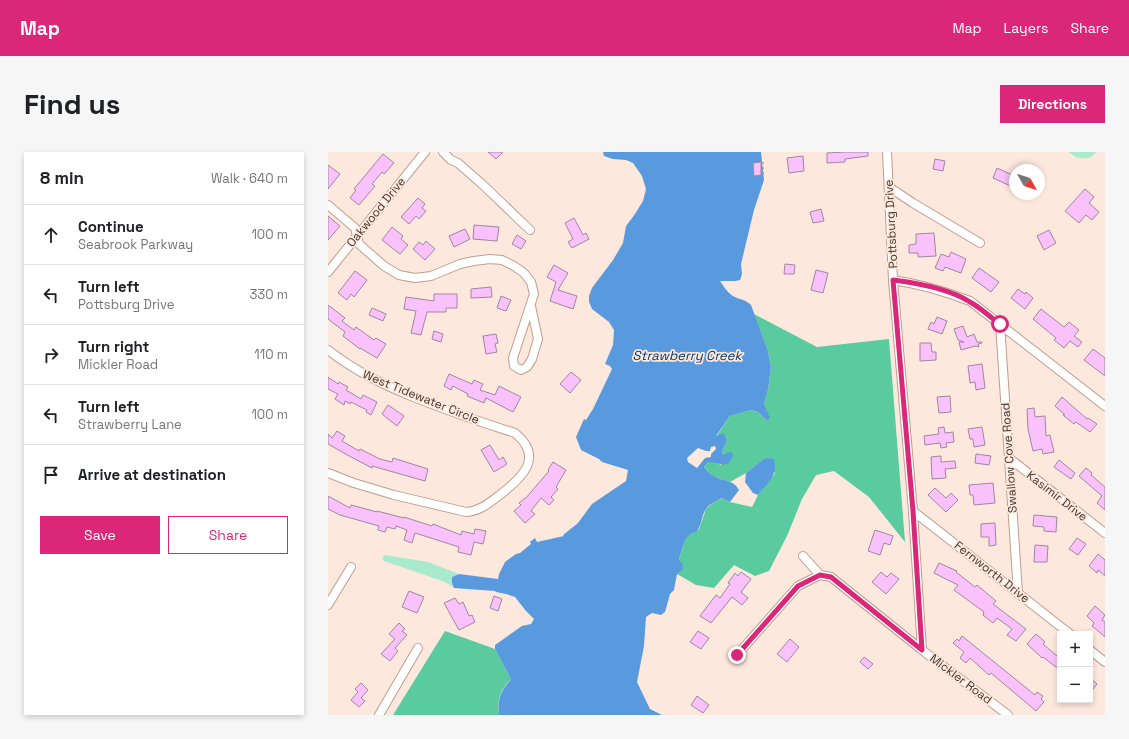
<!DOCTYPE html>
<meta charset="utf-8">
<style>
body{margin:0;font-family:"Space Grotesk",sans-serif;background:#f6f6f6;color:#202124}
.controls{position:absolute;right:12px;bottom:12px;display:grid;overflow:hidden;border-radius:0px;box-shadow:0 2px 6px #0003}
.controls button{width:36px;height:36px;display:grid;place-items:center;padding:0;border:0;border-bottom:1px solid #e0e0e0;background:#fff;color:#202124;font:20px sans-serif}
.compass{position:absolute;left:681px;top:12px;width:36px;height:36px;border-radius:50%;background:#fff;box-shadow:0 2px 6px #0003;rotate:129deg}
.stop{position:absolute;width:12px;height:12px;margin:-9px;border:3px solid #db2777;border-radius:50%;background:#fff}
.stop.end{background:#db2777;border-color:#fff;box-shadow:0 1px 4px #0008}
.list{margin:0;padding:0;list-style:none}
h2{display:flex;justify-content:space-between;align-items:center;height:52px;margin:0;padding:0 16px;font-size:17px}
h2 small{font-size:13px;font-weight:400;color:#757577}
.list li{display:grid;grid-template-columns:26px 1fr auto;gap:12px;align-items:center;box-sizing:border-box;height:60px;padding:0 16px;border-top:1px solid #e0e0e0}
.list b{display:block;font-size:15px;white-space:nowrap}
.list p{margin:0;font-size:13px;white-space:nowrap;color:#757577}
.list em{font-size:13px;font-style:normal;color:#757577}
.actions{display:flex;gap:8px;padding:12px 16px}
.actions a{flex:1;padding:9px 0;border:1px solid #db2777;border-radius:0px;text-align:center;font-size:14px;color:#db2777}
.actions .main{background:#db2777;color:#fff}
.icon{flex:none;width:22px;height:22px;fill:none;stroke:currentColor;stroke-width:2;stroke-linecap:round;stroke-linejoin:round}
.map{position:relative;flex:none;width:777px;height:563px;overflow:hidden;border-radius:0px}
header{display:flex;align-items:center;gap:24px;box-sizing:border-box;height:56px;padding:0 20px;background:#db2777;color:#fff}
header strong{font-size:19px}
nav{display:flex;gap:22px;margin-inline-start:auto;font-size:14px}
.intro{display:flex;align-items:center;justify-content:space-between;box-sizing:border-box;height:96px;padding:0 24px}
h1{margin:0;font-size:28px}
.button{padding:10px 18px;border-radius:0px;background:#db2777;color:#fff;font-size:14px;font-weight:700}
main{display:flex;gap:24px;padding:0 24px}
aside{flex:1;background:#fff;border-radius:0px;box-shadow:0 2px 6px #0003}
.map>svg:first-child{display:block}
.green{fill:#a9eacc}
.forest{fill:#5acb9e}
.water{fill:#599adf;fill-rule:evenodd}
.building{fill:#fac2fc;stroke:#9f87a0}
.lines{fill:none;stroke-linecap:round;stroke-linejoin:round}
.minor-casing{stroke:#be9e8d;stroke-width:10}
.path{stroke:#a7968d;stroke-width:1.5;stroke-dasharray:2 3;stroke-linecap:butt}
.minor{stroke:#fff;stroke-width:8}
.route{stroke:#db2777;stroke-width:5}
.labels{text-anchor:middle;stroke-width:3.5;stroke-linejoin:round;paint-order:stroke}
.street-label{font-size:12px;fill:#43362f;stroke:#fde8dd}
.water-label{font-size:13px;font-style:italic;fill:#063763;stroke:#fde8dd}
</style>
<header>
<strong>Map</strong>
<nav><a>Map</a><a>Layers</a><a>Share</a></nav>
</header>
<div class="intro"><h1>Find us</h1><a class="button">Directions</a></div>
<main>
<aside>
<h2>8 min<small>Walk · 640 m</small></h2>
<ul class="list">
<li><svg class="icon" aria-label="ahead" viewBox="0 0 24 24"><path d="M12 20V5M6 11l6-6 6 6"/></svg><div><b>Continue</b><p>Seabrook Parkway</p></div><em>100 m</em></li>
<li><svg class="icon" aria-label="left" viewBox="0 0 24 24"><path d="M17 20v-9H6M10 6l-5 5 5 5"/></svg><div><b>Turn left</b><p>Pottsburg Drive</p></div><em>330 m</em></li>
<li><svg class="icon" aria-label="right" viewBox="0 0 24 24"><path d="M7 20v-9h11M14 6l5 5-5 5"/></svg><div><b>Turn right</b><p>Mickler Road</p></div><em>110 m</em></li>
<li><svg class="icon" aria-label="left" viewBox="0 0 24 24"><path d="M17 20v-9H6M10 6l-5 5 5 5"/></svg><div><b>Turn left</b><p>Strawberry Lane</p></div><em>100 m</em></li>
<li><svg class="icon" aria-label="arrive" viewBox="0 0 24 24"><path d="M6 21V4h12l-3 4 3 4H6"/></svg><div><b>Arrive at destination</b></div></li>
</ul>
<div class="actions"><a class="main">Save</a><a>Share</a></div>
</aside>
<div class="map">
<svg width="777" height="563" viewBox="0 0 777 563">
<rect width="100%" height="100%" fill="#fde8dd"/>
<!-- green -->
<path class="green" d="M741,0h27c-7,10 -20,7 -27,0z
M57,403l43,7 31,12 -7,3v6l2,5 -9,-6 -61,-21 -2,-3z"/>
<!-- forest -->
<path class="forest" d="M426,162l63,33 72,-8 16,203 -36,-45 -35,-26 -18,4 -14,24 -15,37 -18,35 -14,5 -21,-11 -20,23 -18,-3 -19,-11 5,-3 -3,-11 5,-17 4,-7 11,-7 7,-20 8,-7 9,-4 7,4 22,5 6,-12 17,-22 -13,-13 -16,13 -16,9 -17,-6 -9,-9 4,-5h6l7,3 2,-10 -1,-4 5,-10 -3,-7 -8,3 14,-21 21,-6 7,2 8,8 -2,-16 4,-14 3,-22 -3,-17z
M117,479l50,18 16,30c-11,12 -14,19 -12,36h-106z"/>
<!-- water -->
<path class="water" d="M275,0h158l3,28 -10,30 -13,54 1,10 -2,6 -5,1h-15c4,6 7,11 13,15 7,4 12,3 18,9l17,46 3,17 -3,22 -4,14 6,14 -4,2 -8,-8 -7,-2 -21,6 -14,20 8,-3 3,8 -5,10 1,4 7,-3 3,2c-4,17 -14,8 -25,8l-4,5c3,3 6,7 10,9 9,5 20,4 25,14l-9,12 -8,-4c-5,3 -12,5 -16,11 -5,7 -4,17 -10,23 -12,2 -14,19 -17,28l4,5 -1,6 -5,3 -3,16 -4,4 -5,18 -4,3 -9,-2 -6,4 -2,29 -7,36 13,27 12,6h-163c-2,-17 2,-24 12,-36l-16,-30v-4l27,-19 9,-2 3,-5 -8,-8 -11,-14 -9,-3 -10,-2 -1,-1 -41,-3 -2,-5v-6l7,-3 39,5 1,-5 6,-12 11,-8 4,-1 11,-9 -1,-2 5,-4 2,4 27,-6 -1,-1 15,-12 14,-19 34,-23 2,-11 -26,-8 -3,-3 -18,-9 -5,-13 8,-18 2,1 7,-11 19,-40 -2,-3 -5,-2 8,-19 1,-15 -5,-8 -17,-13 -3,-7v-6l3,-8 21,-28 10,-17 3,-17 9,-12 8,-13 3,-12 -4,-13 -9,-13 -7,-3 -13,-1 -9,-3zM387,294l1,3 -5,5v3l-6,1 -8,10 -9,-6 -1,-4 11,-10 8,3h4l1,-4z
M440,306l6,1c4,17 -6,23 -16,36l-5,-2 -8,-11 1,-9 16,-13z"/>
<!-- building -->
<path class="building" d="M160,0h15l-7,7z
M517,0h23v4l-23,3v3l-18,1v-10z
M55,2l11,9 -10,11 -2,-2 -10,12 3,2 -16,19 -9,-7 6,-8 -2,-1z
M475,4l1,15 -15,2 -2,-15z
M607,7l10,2 -2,10 -10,-2z
M433,10v13l-7,1 -1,-13z
M0,13l12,9 -12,15z
M669,16l18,8v12l-22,-10z
M757,37l9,8 -5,6 10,9 -7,8 -6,-5 -7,8 -14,-12z
M90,46l7,6 -3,4 4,3 -7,8 -3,-3 -7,8 -8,-7z
M493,57l3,12 -11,2 -3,-11z
M0,64l12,10 -12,14z
M246,66l9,17 3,-2 3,6 -17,9 -4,-6 5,-3 -8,-16z
M146,73l25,2 -2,14 -24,-2z
M64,75l11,9 -2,3 7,6 -8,9 -18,-14z
M137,77l5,10 -16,8 -5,-11z
M721,78l7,13 -12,7 -7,-14z
M606,81l2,23 -18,1v-4h-9v-8l7,-1v-10z
M189,83l9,6 -5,8 -9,-5z
M98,89l9,8 -10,11 -12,-11 6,-7 4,3z
M623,100l15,7 -5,14 -16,-6 -2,4 -8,-3 6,-14 8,3z
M457,112l10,1 -1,9h-10z
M226,113l14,8 -10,17 19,6 -4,13 -23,-8 6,-19 -9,-5z
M651,116l20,14 -8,10 -19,-14z
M488,118l12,3 -5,20 -12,-3z
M27,119l12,9 -13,17 -3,-3 -4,6 -9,-7z
M163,135l1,10 -21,1v-9z
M690,137l7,5 1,-2 7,6 -8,11 -14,-11z
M106,142h23v14h-11v4h-19l-6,23 -10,-2 5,-22 -12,-2 2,-12 28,4z
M173,144l10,4 -5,11 -9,-3z
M0,153l17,13 -3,3 12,9 2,-3 18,13 2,-2 10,6 -9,14 -17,-10v1l-17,-13 2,-4 -17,-13z
M44,156l14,6 -3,7 -14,-6z
M713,157l23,18 5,-5 10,8 -5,6 8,6 -4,5 -8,-6 -6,7 -10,-8 2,-2 -23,-19z
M609,165l10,4 -5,13 -14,-5 3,-7 3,2z
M635,174l4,11 7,-3 3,8h5v1l-4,1 1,3 -4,-1 -14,4 -2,-8h5l-6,-2 -4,-11z
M106,179l9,3 -2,8 -9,-3z
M168,182l2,9 -3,1 2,8 -11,2 -3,-18z
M592,191h11l1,9h4v8l-16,1z
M765,197l12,9v18l-21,-16z
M654,212l3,24 -9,2 -1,-8 -5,1 -2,-17z
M243,220l10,8 -11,13 -10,-9z
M121,222l23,10 2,-4 9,4 -3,6 15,5 4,-9 22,11 -8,15 -27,-14 -2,5 -17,-7 1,-2 -15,-8 -2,4 -7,-4z
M0,225l10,7 1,-2 9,5 -2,3 15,9 2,-4 14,7 -6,13 -5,-3 1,-2 -16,-8 -1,2 -5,-3 -1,4 -9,-6 3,-5 -10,-5z
M622,244l1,16 -12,1 -2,-16z
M734,245l25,22 1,-1 9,6 -7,8 -14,-10 -2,2 -11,-9h2l-10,-9z
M60,253l16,11 -7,10 -15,-12z
M706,256l1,9 10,-1 1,20 4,-1 4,17 -11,2 -1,-5 -9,2 -5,-22 -1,-20z
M616,275l1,6 8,-1 1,10 -8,1 1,4 -6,1 -1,-5 -15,2 -1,-9 15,-2 -1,-6z
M654,275l3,18 -11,2 -1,-8h-3l-2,-10z
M9,279l8,5 -3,5 17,10 1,-2 20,10 12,3 1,-4 35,11 -3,12 -53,-15v2l-21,-11 -23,-13v-10l4,4z
M162,293l9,15 4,-3 4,7 -13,8 -13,-22z
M648,302l15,2 -2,9 -14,-2z
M613,304v6l14,-1 1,7 -11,1 1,9 -14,1 -1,-22z
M731,308l16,13 -4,6 -17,-12z
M225,310l13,8 -10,17 2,2 -7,8 3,3 -5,5 -8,-7 -10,13 4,3 -10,9 -11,-12 7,-6 -2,-2 6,-5v1l24,-28 -1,-1z
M758,316l6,5 -1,2 14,12v23l-8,-7 5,-7 -23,-20z
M665,331l2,20 -21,2 -1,-10h-3l-1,-10z
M607,336l11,10 5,-5 7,7 -12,12 -18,-17z
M0,344l22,12 1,-3 26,7v-1l27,7v-1l28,9 1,-2 28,11 1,-4 12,3 1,-5 11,2 -3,13 -9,-2 -3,13 -13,-3 1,-5 -44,-14 -3,10 -8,-3 3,-10 -11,-4 -1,3 -8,-2 -2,5 -7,-2 1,-4 -39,-11 -12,-6z
M706,363l23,2 -1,15 -12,-1v-4l-11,-1z
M667,371l1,22 -7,1v-9h-8v-13z
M547,378l18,6 -3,9 -6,-2 -4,12 -12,-4z
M749,386l9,6 -8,11 -9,-6z
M707,393l13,1 -1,16h-13z
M770,402l7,6v16l-7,-6 -1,3 -8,-7z
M611,411l18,8 -1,1 19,15 2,-2 19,16 -3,3 33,25 -10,12 -9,-6 5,-6 -15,-11 -4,5 -10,-8 1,-3 -30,-22 4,-5 -24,-12z
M413,420l10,7 -10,13 7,6 -6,7 -10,-8 -21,26 -11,-7 16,-21 4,3 10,-14 -2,-1 7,-10 3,3z
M553,420l6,5 4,-4 8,6 -13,15 -14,-12z
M81,439l15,6 -7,16 -15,-6z
M166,444l8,3 -4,12 -8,-3z
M127,446l4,6 4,-2 6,14 3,-1 3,7 -16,8 -15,-27z
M767,454l10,9 -3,5 3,2v15l-13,-11 2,-3 -7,-7z
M71,471l6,6 -3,2 5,4 -12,13 3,3 -8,10 -9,-7 14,-15 -6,-5z
M370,479l11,7 -8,11 -11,-7z
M708,482l9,8 -2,2 14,12 3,-4v18l-17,-13 -1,1 -15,-14z
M634,484l73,59 2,-3 6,4 -2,3 3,3 -8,9 -45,-38 -2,2 -19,-17 -4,5 -6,-5 4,-6 -11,-9 4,-4 2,2z
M462,487l9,8 -12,15 -10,-8z
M536,505l9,7 -5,5 -8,-7z
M762,526l7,6 -7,9z
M33,531l7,7 -7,8 4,3 -6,6 -8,-7 7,-8 -3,-3z
M369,544l12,9 -6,8 -12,-8z"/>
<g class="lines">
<defs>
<path id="minor" d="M115,0l8,8 7,3 24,21 48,46
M559,0l6,128 20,231 9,139
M561,35l24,16 67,40
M0,53l27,23 4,16 25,22 15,9 16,3 16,-2 29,-12 14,-3 16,-2 12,1 12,6 10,7 7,9 3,12 -21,64 1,8 7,4 6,-3 5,-8 6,-20 -7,-33
M0,120l97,-120
M565,128c27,4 51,11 77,21l135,105
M672,172l18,269
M0,198c27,21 52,33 83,46 35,14 69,26 104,37 29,24 8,44 -14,61 -11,8 -20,17 -35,18l-72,-17 -40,-12 -26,-10
M681,306l96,75
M585,359l157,123
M475,404l17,19 11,2 91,73 86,65
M0,453l23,-38
M762,498l15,12
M409,503l61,-69 22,-11
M51,563l39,-67"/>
</defs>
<!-- minor casing -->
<use href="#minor" class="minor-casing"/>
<!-- path -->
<path class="path" d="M435,10v15"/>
<!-- minor -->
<use href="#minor" class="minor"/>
</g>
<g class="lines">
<!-- route -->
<path class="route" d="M409,503l61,-69 22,-11 11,2 91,73 -9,-139 -20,-231c24,3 57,9 77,22 11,6 20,15 30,22"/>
</g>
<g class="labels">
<!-- street labels -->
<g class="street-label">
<text transform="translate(48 60) rotate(-51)" y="4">Oakwood Drive</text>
<text transform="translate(563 72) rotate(-93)" y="4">Pottsburg Drive</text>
<text transform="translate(93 245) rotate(22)" y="4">West Tidewater Circle</text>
<text transform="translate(681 306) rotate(-94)" y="4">Swallow Cove Road</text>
<text transform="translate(729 344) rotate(38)" y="4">Kasimir Drive</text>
<text transform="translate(664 420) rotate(38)" y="4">Fernworth Drive</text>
<text transform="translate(633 527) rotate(37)" y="4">Mickler Road</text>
</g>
<!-- water labels -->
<g class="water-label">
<text x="359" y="208">Strawberry Creek</text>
</g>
</g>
</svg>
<div class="controls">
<button>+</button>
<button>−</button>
</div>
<svg class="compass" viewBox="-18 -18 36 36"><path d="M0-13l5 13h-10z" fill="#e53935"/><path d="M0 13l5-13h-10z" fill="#757577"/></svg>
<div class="stop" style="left:672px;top:172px"></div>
<div class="stop end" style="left:409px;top:503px"></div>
</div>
</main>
